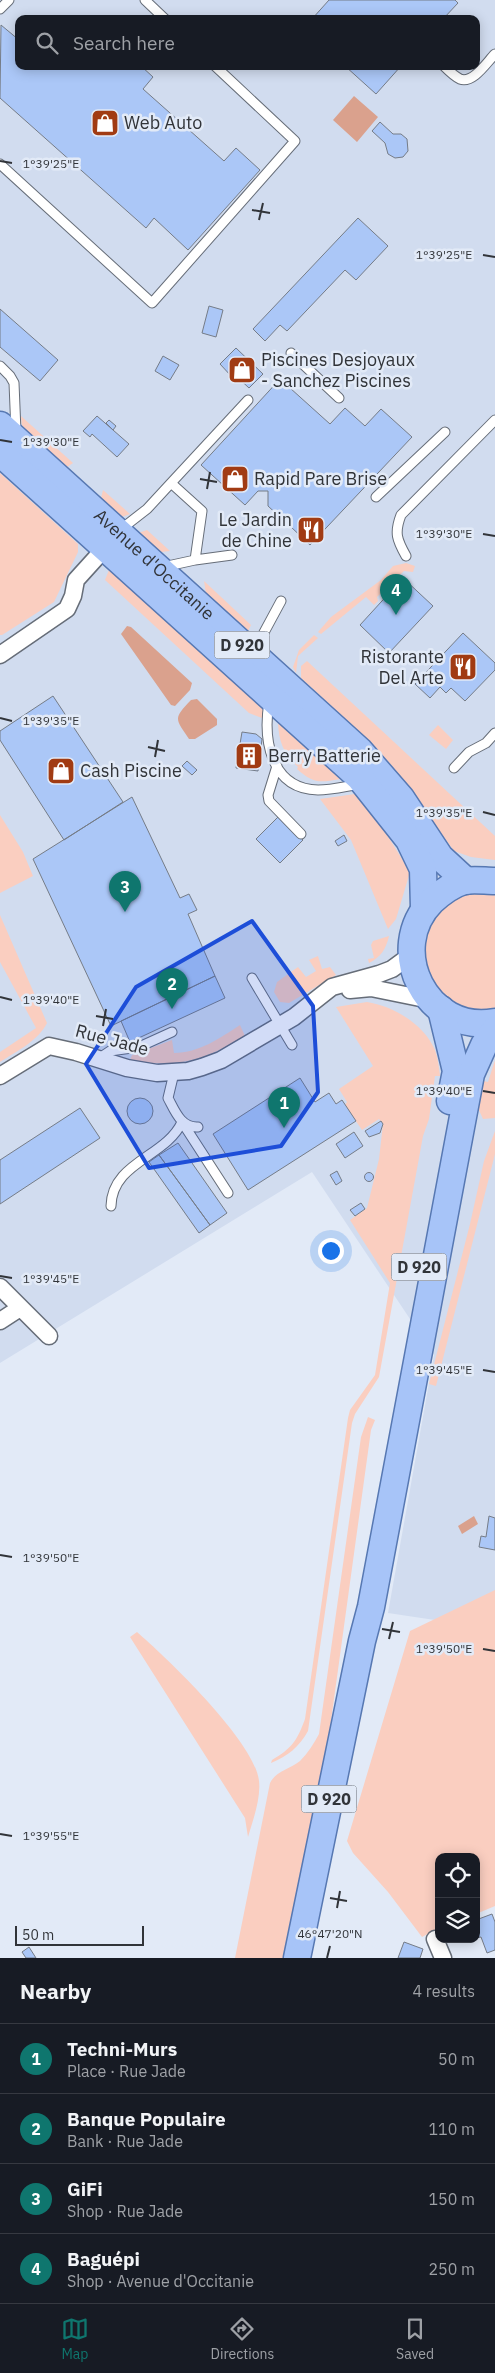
<!DOCTYPE html>
<meta charset="utf-8">
<style>
body{margin:0;font-family:"IBM Plex Sans",sans-serif;background:#20242c;color:#f1f3f6}
.controls{position:absolute;right:15px;bottom:15px;display:grid;overflow:hidden;border-radius:10px;box-shadow:0 2px 12px #0003}
.controls button{width:45px;height:45px;display:grid;place-items:center;padding:0;border:0;border-bottom:1px solid #363941;background:#171b24;color:#f1f3f6;font:25px sans-serif}
.scale{position:absolute;left:15px;bottom:12px;width:129px;box-sizing:border-box;padding-left:5px;border:2px solid #313439;border-top:0;font-size:14px;line-height:18px;white-space:nowrap;color:#313439;-webkit-text-stroke:4px #e2eaf7;paint-order:stroke}
.you{position:absolute;left:330px;top:1250px;width:18px;height:18px;margin:-12px;border:4px solid #fff;border-radius:50%;background:#1a73e8;box-shadow:0 0 0 8px #1a73e833}
.badge{display:grid;place-items:center;width:32px;height:32px;border-radius:50%;background:#0f766e;color:#fff;font-size:16px;font-weight:700}
.pin{position:absolute;translate:-50% -41px;filter:drop-shadow(0 1px 2px #0008)}
.pin::after{content:'';position:absolute;top:26px;width:18px;height:15px;background:inherit;clip-path:polygon(0 0,100% 0,50% 100%)}
.list{margin:0;padding:0;list-style:none}
h2{display:flex;justify-content:space-between;align-items:center;height:65px;margin:0;padding:0 20px;font-size:21px}
h2 small{font-size:16px;font-weight:400;color:#9ea1a6}
.list li{display:grid;grid-template-columns:32px 1fr auto;gap:15px;align-items:center;box-sizing:border-box;height:70px;padding:0 20px;border-top:1px solid #363941}
.list b{display:block;font-size:19px;white-space:nowrap}
.list p{margin:0;font-size:16px;white-space:nowrap;color:#9ea1a6}
.list em{font-size:16px;font-style:normal;color:#9ea1a6}
.icon{flex:none;width:28px;height:28px;fill:none;stroke:currentColor;stroke-width:2;stroke-linecap:round;stroke-linejoin:round}
.map{position:relative;flex:none;width:495px;height:1958px;overflow:hidden}
.search{position:absolute;background:#171b24;box-shadow:0 2px 12px #0003;left:15px;right:15px;top:15px;height:55px;display:flex;align-items:center;gap:12px;box-sizing:border-box;padding:0 18px;border-radius:10px;color:#9ea1a6;font-size:19px}
.sheet{height:345px;background:#171b24}
nav{display:flex;justify-content:space-around;align-items:center;box-sizing:border-box;height:70px;border-top:1px solid #363941;background:#171b24;font-size:14px;color:#9ea1a6}
nav a{display:grid;justify-items:center;gap:2px}
nav .on{color:#0f766e}
.map>svg:first-child{display:block}
.built{fill:#d1dcef;fill-rule:evenodd}
.green{fill:#facec0}
.water{fill:#daa18d}
.building{fill:#abc7f7;stroke:#757c87}
.lines{fill:none;stroke-linecap:round;stroke-linejoin:round}
.lane-casing{stroke:#666d78;stroke-width:11}
.street-casing{stroke:#666d78;stroke-width:19}
.primary-casing{stroke:#5778b2;stroke-width:29}
.lane{stroke:#fff;stroke-width:9}
.street{stroke:#fff;stroke-width:16}
.primary{stroke:#a7c4f8;stroke-width:26}
.marked{fill:#1d4ed8;fill-opacity:0.2;stroke:#1d4ed8;stroke-width:4;stroke-linejoin:round}
.ticks{fill:none;stroke:#313439;stroke-width:2}
.labels{text-anchor:middle;stroke-width:5;stroke-linejoin:round;paint-order:stroke}
.shield{fill:#e2eaf7;stroke:#666b72;stroke-width:1}
.shield-label{font-size:16px;font-weight:bold;fill:#313439}
.poi-label{font-size:18px;fill:#313439;stroke:#e2eaf7;text-anchor:start}
.street-label{font-size:18px;fill:#313439;stroke:#e2eaf7}
.ticks-label{font-size:12px;text-anchor:middle;fill:#313439;stroke:#e2eaf7;stroke-width:5;stroke-linejoin:round;paint-order:stroke}
</style>
<div class="map">
<svg width="495" height="1958" viewBox="0 0 495 1958">
<rect width="100%" height="100%" fill="#e2eaf7"/>
<!-- built -->
<path class="built" d="M0,0h495v1629l-107,-16 46,-258 -122,-183 -312,191zM19,19h457v47h-457z"/>
<!-- green -->
<path class="green" d="M21,416l52,47 -6,4 -45,-40z
M0,473l78,71v8l-24,50 -52,33h-2z
M103,490l27,24 -8,3 -21,-19z
M147,530l23,21 -9,1 -23,-19z
M406,563l9,3 -2,6 -9,-1 -27,26 1,4 -4,4 -8,-8 -45,37 -3,-2 13,-15 50,-37 12,-14z
M109,570l155,138 -2,10 -13,-5 -144,-133z
M204,581l47,44 -3,6 -42,-37z
M314,635l4,3 -20,18 -2,17 -3,-6 6,-17z
M307,661l188,175v24l-24,-3 -17,-6 -61,-84 -21,-24 -71,-65v-12z
M278,723l62,56c-22,4 -27,4 -43,-10l1,-2c-14,-13 -19,-24 -20,-44z
M438,725l15,15 -7,9 -17,-14z
M355,794l29,36 26,42 -14,47 -8,10 -37,-89 -31,-41z
M0,815l23,37 10,24 -33,17z
M485,892l10,2v116h-31l-34,-26 -9,-31 8,-32 24,-22 16,-6z
M0,915l47,108c-9,18 -30,28 -47,39v-10l36,-24 -36,-66z
M389,936c-3,13 -8,21 -20,27l-1,-4 6,-1 -3,-13 2,-4z
M318,956l4,13 8,-2 6,8 -47,28 -9,-1 -6,-10 3,-10 21,-15 8,10 10,-6 -7,-11z
M367,1002c26,4 57,22 68,48 3,8 4,18 5,26h-5l-6,43 -6,17 -44,241 -24,37 -3,9 -44,308c-9,16 -20,25 -37,32l1,-3c20,-12 25,-19 33,-41l43,-301 2,-8 25,-35 15,-92 -40,-63 17,-12 12,-49 4,-35 -4,-5 -17,11 -17,-25 2,-3 -8,-13 34,-23 -37,-59z
M240,1025l5,11c-39,24 -69,33 -115,24l2,-5 40,-15 2,13c25,0 46,-15 66,-28z
M495,1060v58l-12,1 -5,-11 1,-28 9,2z
M495,1131v23l-59,232 -7,-2 41,-160 14,-63z
M368,1417l7,3 -4,10 -45,327 -40,201h-51l35,-175c6,-12 20,-14 30,-22 8,-8 14,-18 19,-27l42,-297z
M495,1590v316l-19,8v-57h-37v71l-17,9 -34,-45 -35,-39 -6,-12 63,-210z
M137,1632c31,27 118,110 122,149 2,17 -6,39 -11,56l-3,-19 -115,-181z"/>
<!-- water -->
<path class="water" d="M354,96l24,21 -21,25 -24,-22z
M127,626l4,1 61,56 -2,7 -15,16 -4,-1 -50,-71z
M197,699l20,20v6l-22,14h-6c-14,-21 -16,-20 2,-39z
M474,1516l4,8 -16,10 -4,-8z"/>
<!-- building -->
<path class="building" d="M329,0h126l3,3 -15,16h-131z
M1,25l18,15v26h122l12,11 -10,12 81,72 12,-13 24,22 -72,80 -34,-32 -8,10 -146,-130z
M345,66h56l-25,28z
M380,122l13,12h8l6,5 1,12 -5,6 -8,1 -7,-4 -3,-11 -13,-12z
M358,218l30,28 -32,34 -11,-10 -58,61 -7,-6 -15,16 -12,-12z
M209,306l14,4 -7,27 -14,-4z
M0,309l58,51 -18,21 -40,-34z
M236,348l27,26 -14,14 -15,-14 -2,3 -12,-13z
M163,356l16,9 -9,15 -15,-9z
M280,379l50,45 15,-16 20,18 16,-17 31,28 -102,108 -20,-19 -6,-1 -2,-6 -14,-13v-15h-10l-13,14 -44,-40z
M97,416l32,28 -12,13 -25,-23 -2,3 -7,-6z
M109,420l7,6 -3,4 -7,-7z
M403,578l30,28 -44,47 -29,-28z
M463,633l32,30v7l-30,31 -14,-13 -5,5 -6,-6 -10,11 -15,-14z
M53,696l70,106 -59,38 -64,-100v-9z
M242,732l14,2 6,5 -4,32 -22,-3z
M187,761l10,9 -5,5 -10,-9z
M132,797l48,101 9,-4 8,16 -9,4 27,62 -104,50 -78,-167z
M279,816l24,24 -23,23 -24,-24z
M344,835l3,6 -9,5 -3,-5z
M215,976l10,22 -95,44 -9,-21z
M300,1078l15,24 14,-9 7,11 6,-4 14,21 -108,69 -35,-56z
M127 1111a13 13 0 1 1 26 0a13 13 0 1 1-26 0Z
M80,1108l20,30 -100,66v-44z
M381,1121l2,3 -3,9 -11,4 -4,-6z
M354,1132l9,14 -18,12 -9,-14z
M178,1143l49,70 -17,12 -51,-70z
M159,1155l51,70 -11,8 -50,-71z
M337,1171l5,10 -6,4 -6,-10z
M364.5 1177a4.5 4.5 0 1 1 9 0a4.5 4.5 0 1 1-9 0Z
M361,1203l4,6 -10,7 -5,-6z
M489,1516l6,2v32l-16,-3 2,-11 5,1z
M492,1914l3,8v28l-8,3 -6,-16 -5,1v-18z
M404,1942l19,7 -3,9h-22z
M29,1947l7,11h-10l-4,-6z"/>
<g class="lines">
<defs>
<path id="lane" d="M145,0l20,19
M0,9l9,-9
M444,66c4,4 10,10 16,13 13,5 27,-17 35,-25
M0,164l152,139 143,-162 -80,-75
M291,353l48,45
M0,366l10,10 4,7 2,49
M171,483l77,-83
M376,497l69,-65
M120,530l27,-21 24,-26 31,28 -7,49 -32,7
M406,556c-9,-16 -12,-23 -5,-41l94,-95
M195,560l37,-5
M254,651l27,-50
M269,702c-6,37 1,87 49,88 14,0 29,-4 43,-6
M277,766l-9,29 1,6 32,33
M454,768l15,-16 17,-9 9,-10
M252,978l40,67
M103,1060l1,-5 6,-4 29,-4 33,-15
M174,1073l-6,25c7,13 13,30 30,29
M182,1122l46,71
M111,1206c1,-44 55,-49 71,-84"/>
<path id="street" d="M0,655l67,-46 6,-13 3,-16 29,-32
M350,990l21,-2 59,12
M0,1076l49,-30 27,6 51,16 30,5 31,-2 14,-4 19,-7 73,-43 38,-30 47,-13 13,-5 19,-14
M0,1287l49,49
M0,1321l20,-13
M435,1939l8,19"/>
<g id="primary">
<path id="s1" d="M0,425l360,326 41,47 39,59 26,24"/>
<path d="M0,453l359,324 50,63 14,29 1,40"/>
<path d="M495,881c-10,0 -21,-2 -31,0 -13,4 -22,11 -32,20 -48,48 -5,134 63,121"/>
<path d="M441,1009l15,62 -6,30"/>
<path d="M297,1958l65,-317 9,-34 100,-533 13,-29 11,-15"/>
</g>
</defs>
<!-- lane casing -->
<use href="#lane" class="lane-casing"/>
<!-- street casing -->
<use href="#street" class="street-casing"/>
<!-- primary casing -->
<use href="#primary" class="primary-casing"/>
<!-- lane -->
<use href="#lane" class="lane"/>
<!-- street -->
<use href="#street" class="street"/>
<!-- primary -->
<use href="#primary" class="primary"/>
</g>
<!-- marked area -->
<path class="marked" d="M252,921l61,85 5,86 -37,54 -132,22 -63,-104 50,-77z"/>
<!-- ticks -->
<path class="ticks" d="M0,161l12,2M252,210l18,3M259,220l4,-17M483,255l12,2M0,440l12,2M200,479l17,3M207,489l3,-17M483,534l12,2M0,718l12,3M148,747l17,4M155,757l3,-17M483,812l12,3M0,997l12,3M96,1016l17,3M103,1026l3,-17M483,1091l12,2M0,1276l12,2M483,1370l12,2M0,1555l12,2M382,1629l18,3M389,1639l4,-17M483,1649l12,2M0,1834l12,2M330,1898l17,3M337,1908l3,-17M327,1958l3,-12"/>
<!-- icons -->
<defs>
<symbol id="shop-square" viewBox="-11 -11 22 22"><rect x="-9" y="-9" width="18" height="18" rx="4" fill="#a13b13" stroke="#e2eaf7"/><path d="M-5-2.5h2.3a2.7 3.5 0 0 1 5.4 0H5L5.5 6h-11ZM-1.5-2.5h3a1.5 2.3 0 0 0-3 0Z" fill="#fff"/></symbol>
<symbol id="restaurant-square" viewBox="-11 -11 22 22"><rect x="-9" y="-9" width="18" height="18" rx="4" fill="#a13b13" stroke="#e2eaf7"/><path d="M-5-6h1v4h1v-4h1v4h1v-4h1v5L-1.5 .5V6h-2V.5L-5-1ZM5-6V6H3V1.5H1.5Q1.5-4 5-6Z" fill="#fff"/></symbol>
<symbol id="building-square" viewBox="-11 -11 22 22"><rect x="-9" y="-9" width="18" height="18" rx="4" fill="#a13b13" stroke="#e2eaf7"/><path d="M-4-6H4V6H1V3H-1V6H-4ZM-2.5-4.3h1.7v1.8h-1.7ZM.8-4.3h1.7v1.8H.8ZM-2.5-1h1.7V.8h-1.7ZM.8-1h1.7V.8H.8Z" fill="#fff"/></symbol>
</defs>
<g fill-rule="evenodd">
<use href="#shop-square" x="89" y="107" width="32" height="32"/>
<use href="#shop-square" x="226" y="354" width="32" height="32"/>
<use href="#shop-square" x="219" y="463" width="32" height="32"/>
<use href="#restaurant-square" x="295" y="514" width="32" height="32"/>
<use href="#restaurant-square" x="447" y="651" width="32" height="32"/>
<use href="#building-square" x="233" y="740" width="32" height="32"/>
<use href="#shop-square" x="45" y="755" width="32" height="32"/>
</g>
<g class="labels">
<!-- shield labels -->
<g class="shield">
<rect x="214.5" y="631.5" width="55" height="27" rx="4"/>
<rect x="391.5" y="1253.5" width="55" height="27" rx="4"/>
<rect x="301.5" y="1785.5" width="55" height="27" rx="4"/>
</g>
<g class="shield-label">
<text x="242" y="651">D 920</text>
<text x="419" y="1273">D 920</text>
<text x="329" y="1805">D 920</text>
</g>
<!-- poi labels -->
<g class="poi-label">
<text x="124" y="129">Web Auto</text>
<text x="261" y="366">Piscines Desjoyaux<tspan x="261" dy="21">- Sanchez Piscines</tspan></text>
<text x="254" y="485">Rapid Pare Brise</text>
<text x="292" y="526" text-anchor="end">Le Jardin<tspan x="292" dy="21">de Chine</tspan></text>
<text x="444" y="663" text-anchor="end">Ristorante<tspan x="444" dy="21">Del Arte</tspan></text>
<text x="268" y="762">Berry Batterie</text>
<text x="80" y="777">Cash Piscine</text>
</g>
<!-- street labels -->
<g class="street-label">
<text dy="6" stroke="none"><textPath href="#s1" startOffset="208">Avenue d'Occitanie</textPath></text>
<text transform="translate(112 1040) rotate(15)" y="6">Rue Jade</text>
</g>
</g>
<g class="ticks-label">
<text x="51" y="168">1°39'25"E</text>
<text x="444" y="259">1°39'25"E</text>
<text x="51" y="446">1°39'30"E</text>
<text x="444" y="538">1°39'30"E</text>
<text x="51" y="725">1°39'35"E</text>
<text x="444" y="817">1°39'35"E</text>
<text x="51" y="1004">1°39'40"E</text>
<text x="444" y="1095">1°39'40"E</text>
<text x="51" y="1283">1°39'45"E</text>
<text x="444" y="1374">1°39'45"E</text>
<text x="51" y="1562">1°39'50"E</text>
<text x="444" y="1653">1°39'50"E</text>
<text x="51" y="1840">1°39'55"E</text>
<text x="330" y="1938">46°47'20"N</text>
</g>
</svg>
<div class="controls">
<button><svg class="icon" aria-label="locate" viewBox="0 0 24 24"><circle cx="12" cy="12" r="6"/><path d="M12 2v4M12 18v4M2 12h4M18 12h4"/></svg></button>
<button><svg class="icon" aria-label="layers" viewBox="0 0 24 24"><path d="M12 4l9 5-9 5-9-5zM3 14l9 5 9-5"/></svg></button>
</div>
<div class="scale">50 m</div>
<div class="you"></div>
<div class="pin badge" style="left:284px;top:1128px">1</div>
<div class="pin badge" style="left:172px;top:1009px">2</div>
<div class="pin badge" style="left:125px;top:912px">3</div>
<div class="pin badge" style="left:396px;top:615px">4</div>
<div class="search"><svg class="icon" aria-label="search" viewBox="0 0 24 24"><circle cx="10" cy="10" r="6"/><path d="M15 15l6 6"/></svg>Search here</div>
</div>
<section class="sheet">
<h2>Nearby<small>4 results</small></h2>
<ul class="list">
<li><span class="badge">1</span><div><b>Techni-Murs</b><p>Place · Rue Jade</p></div><em>50 m</em></li>
<li><span class="badge">2</span><div><b>Banque Populaire</b><p>Bank · Rue Jade</p></div><em>110 m</em></li>
<li><span class="badge">3</span><div><b>GiFi</b><p>Shop · Rue Jade</p></div><em>150 m</em></li>
<li><span class="badge">4</span><div><b>Baguépi</b><p>Shop · Avenue d'Occitanie</p></div><em>250 m</em></li>
</ul>
</section>
<nav>
<a class="on"><svg class="icon" aria-label="map" viewBox="0 0 24 24"><path d="M3 6l6-2 6 2 6-2v14l-6 2-6-2-6 2zM9 4v14M15 6v14"/></svg>Map</a>
<a><svg class="icon" aria-label="directions" viewBox="0 0 24 24"><path d="M12 3l9 9-9 9-9-9zM9 14v-3h6M13 9l2 2-2 2"/></svg>Directions</a>
<a><svg class="icon" aria-label="saved" viewBox="0 0 24 24"><path d="M7 4h10v16l-5-4-5 4z"/></svg>Saved</a>
</nav>
